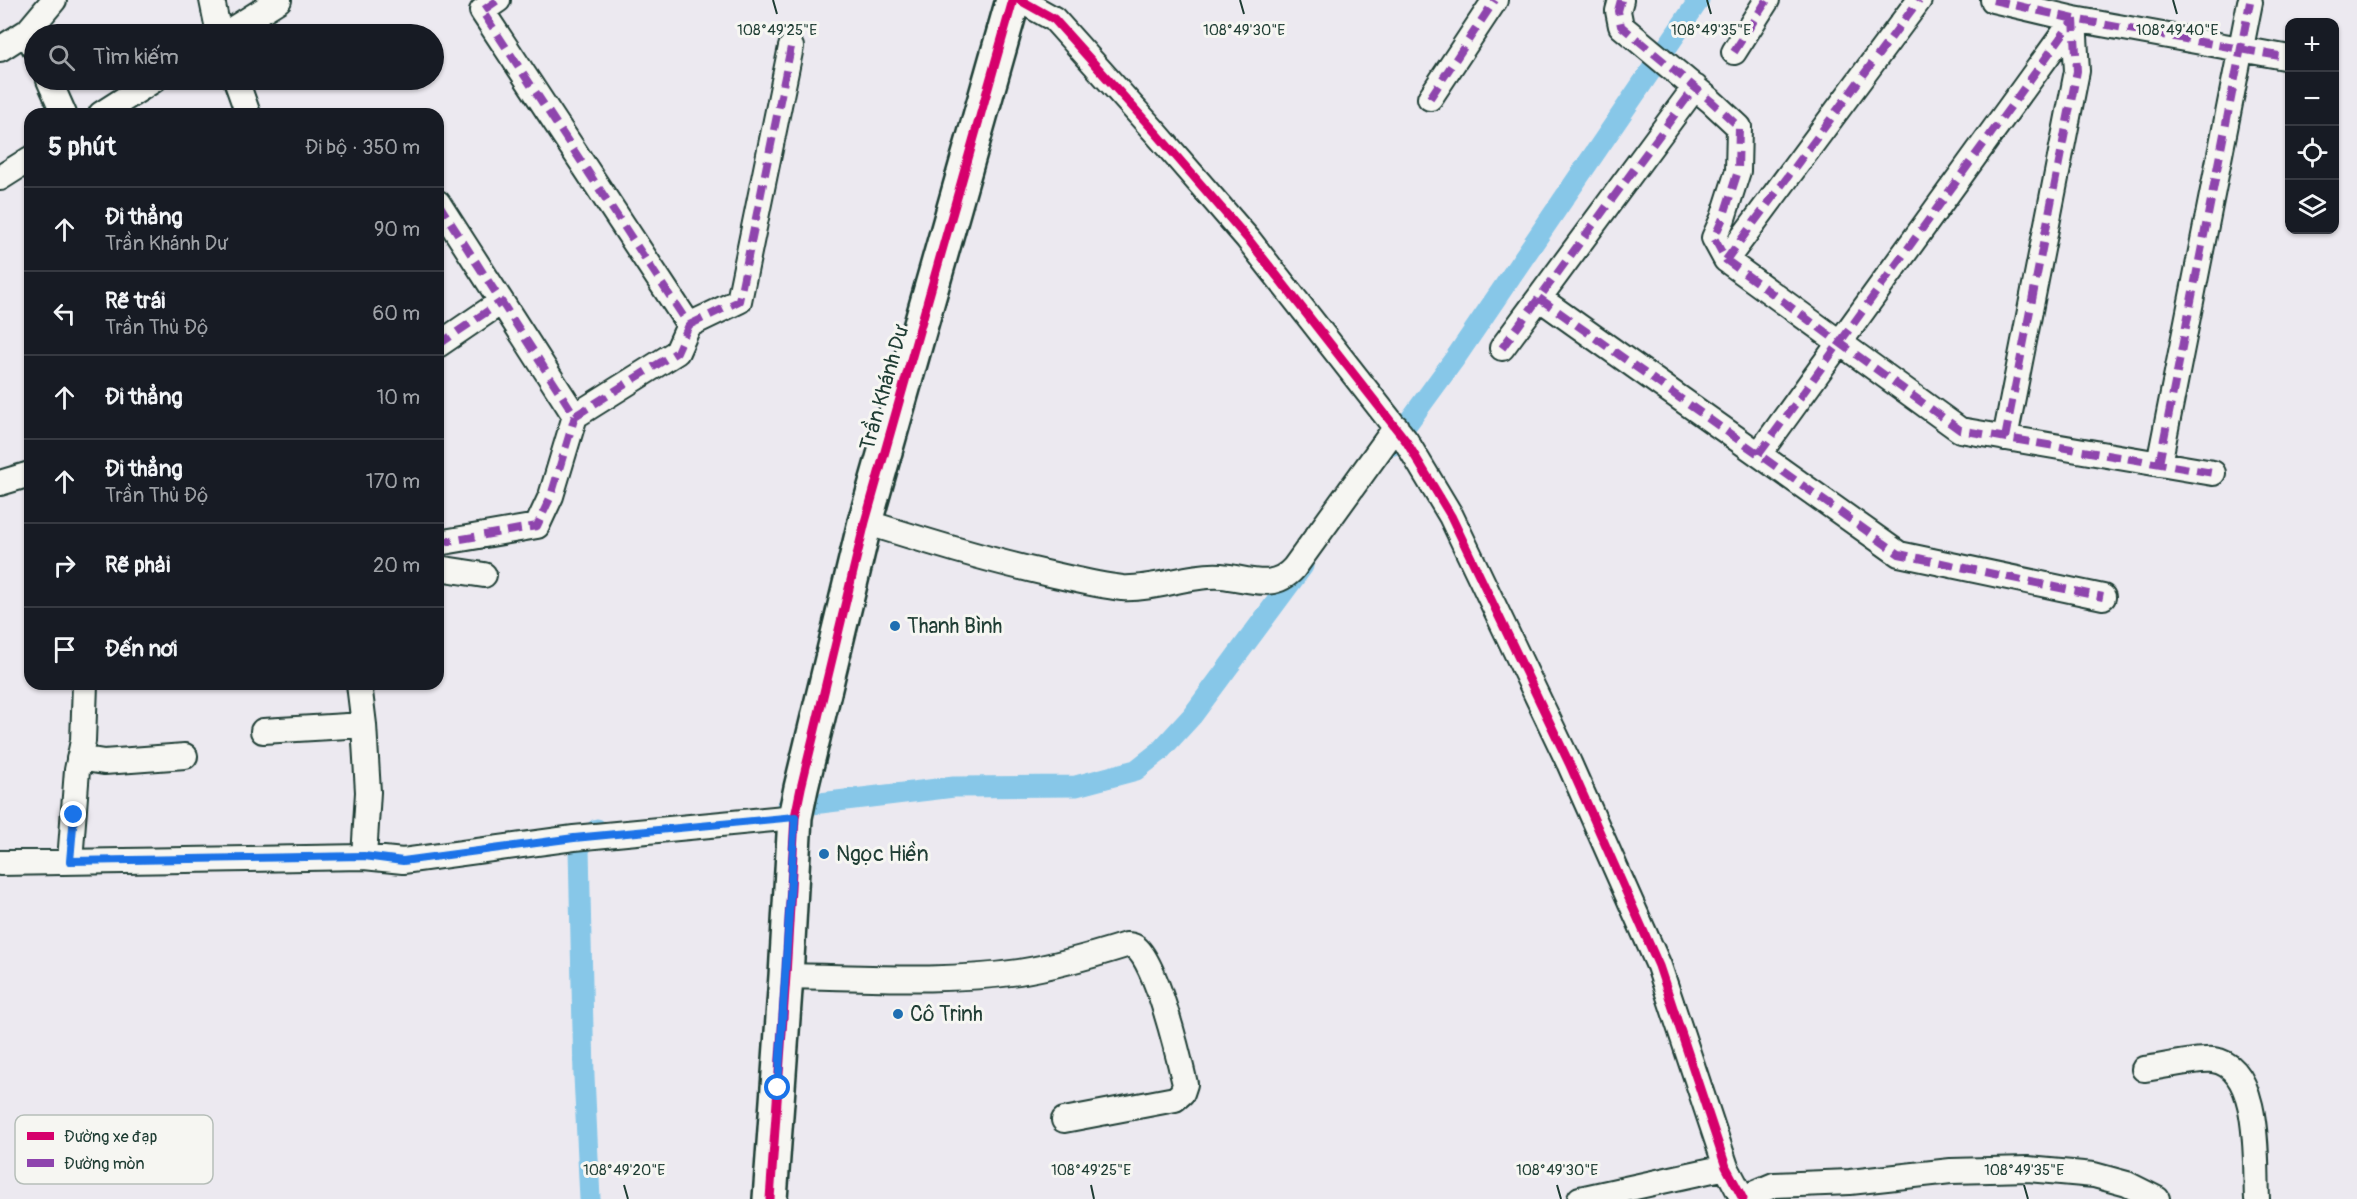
<!DOCTYPE html>
<html lang="vi">
<meta charset="utf-8">
<style>
body{margin:0;font-family:Pangolin,sans-serif;background:#242831;color:#f1f3f6}
.controls{position:absolute;right:18px;top:18px;display:grid;overflow:hidden;border-radius:12px;box-shadow:0 2px 4px #0004}
.controls button{width:54px;height:54px;display:grid;place-items:center;padding:0;border:0;border-bottom:2px solid #363941;background:#171b24;color:#f1f3f6;font:30px sans-serif}
.stop{position:absolute;width:18px;height:18px;margin:-14px;border:4px solid #1a73e8;border-radius:50%;background:#fff}
.stop.end{background:#1a73e8;border-color:#fff;box-shadow:0 2px 6px #0008}
.list{margin:0;padding:0;list-style:none}
h2{display:flex;justify-content:space-between;align-items:center;height:78px;margin:0;padding:0 24px;font-size:26px}
h2 small{font-size:20px;font-weight:400;color:#9ea1a6}
.list li{display:grid;grid-template-columns:39px 1fr auto;gap:18px;align-items:center;box-sizing:border-box;height:84px;padding:0 24px;border-top:2px solid #363941}
.list b{display:block;font-size:22px;white-space:nowrap}
.list p{margin:0;font-size:20px;white-space:nowrap;color:#9ea1a6}
.list em{font-size:20px;font-style:normal;color:#9ea1a6}
.icon{flex:none;width:33px;height:33px;fill:none;stroke:currentColor;stroke-width:2;stroke-linecap:round;stroke-linejoin:round}
.map{position:relative;flex:none;width:2357px;height:1199px;overflow:hidden}
.search{position:absolute;background:#171b24;box-shadow:0 2px 4px #0004;left:24px;top:24px;width:420px;height:66px;display:flex;align-items:center;gap:15px;box-sizing:border-box;padding:0 21px;border-radius:33px;color:#9ea1a6;font-size:22px}
.panel{position:absolute;background:#171b24;box-shadow:0 2px 4px #0004;left:24px;top:108px;width:420px;height:582px;border-radius:18px}
.map>svg:first-child{display:block}
.lines{fill:none;stroke-linecap:round;stroke-linejoin:round}
.canal{stroke:#87c7e8;stroke-width:21}
.street-casing{stroke:#1f3d34;stroke-width:28}
.secondary-casing{stroke:#1f3d34;stroke-width:38}
.street{stroke:#f6f6f2;stroke-width:24}
.secondary{stroke:#f6f6f2;stroke-width:33}
.quiet{stroke:#8e44ad;stroke-width:8;stroke-dasharray:15 8;stroke-linecap:butt}
.cycleway-casing{stroke:#f6f6f2;stroke-width:13}
.cycleway{stroke:#d6006c;stroke-width:9}
.route{stroke:#1a73e8;stroke-width:8}
.ticks{fill:none;stroke:#1f3d34;stroke-width:2}
.poi-dot{fill:#1f6fb2;stroke:#f6f6f2;stroke-width:2}
.labels{text-anchor:middle;stroke-width:6;stroke-linejoin:round;paint-order:stroke}
.street-label{font-size:21px;fill:#1f3d34;stroke:#f6f6f2}
.poi-label{font-size:21px;fill:#1f3d34;stroke:#f6f6f2;text-anchor:start}
.key{fill:#f6f6f2;stroke:#b6beb9;stroke-width:1.5}
.key-label{font-size:16px;fill:#1f3d34}
.ticks-label{font-size:15px;text-anchor:middle;fill:#1f3d34;stroke:#f6f6f2;stroke-width:6;stroke-linejoin:round;paint-order:stroke}
</style>
<div class="map">
<svg width="2357" height="1199" viewBox="0 0 2357 1199">
<rect width="100%" height="100%" fill="#ece9f0"/>
<filter id="ink" filterUnits="userSpaceOnUse"><feTurbulence type="fractalNoise" baseFrequency=".0167" numOctaves="2"/><feDisplacementMap in="SourceGraphic" scale="12" xChannelSelector="R" yChannelSelector="G"/><feConvolveMatrix kernelMatrix="1 2 1 2 8 2 1 2 1" color-interpolation-filters="sRGB"/></filter>
<g filter="url(#ink)">
<g class="lines">
<!-- canal -->
<path class="canal" d="M1391,446l65,-89 243,-357
M787,807l167,-20 122,-1 60,-16 23,-18 33,-36 111,-150
M590,1199l-6,-123 -5,-228 18,-19"/>
<defs>
<path id="street" d="M212,0l7,34
M1020,0l34,19 103,115 91,105 158,202 45,75 118,247 90,203 67,201 17,32
M1621,0l-3,11 3,15 90,75 28,26 -1,44 -15,47 -9,20 12,22 234,170 253,43
M1993,0l81,19 216,39
M225,34l54,-34
M34,47l-6,-16 26,-31
M0,49l28,-18
M1734,52l33,-52
M49,80l15,34
M236,80l12,34
M1430,98l65,-98
M101,114l53,-34
M0,178l30,-19
M438,203l137,213 102,-64 12,-27 -207,-314 16,-11
M1726,260l193,-260
M1539,298l360,256 204,43
M689,325l50,-24 52,-254
M438,345l63,-43
M1502,348l193,-261
M2005,438l72,-367 -3,-52
M1759,454l315,-435
M2159,464l91,-462
M0,483l30,-9
M865,522c61,19 122,38 185,52 23,5 47,11 72,14 33,2 66,-14 99,-12 27,2 52,16 73,-8l102,-141
M438,543l99,-17 14,-30 24,-80
M438,568l46,7
M359,684l5,41 4,67 -4,65
M263,731l101,-6
M79,758l25,4 81,-6
M70,861l7,-91 6,-29 2,-57
M0,863l364,-6 39,4 171,-23 221,-21
M786,976c77,1 157,7 233,-4 37,-6 72,-16 107,-27 3,0 6,0 9,2 21,13 44,111 50,137l-3,9 -7,6 -111,21
M2144,1069c16,-2 56,-11 69,-9 49,6 42,104 44,139
M1743,1198l31,-13 76,-3 101,-11 77,-2 66,6 33,9 30,15
M1580,1199l146,-32"/>
<path id="secondary" d="M770,1199l16,-223 9,-159 6,-29 64,-266 148,-522"/>
</defs>
<!-- street casing -->
<use href="#street" class="street-casing"/>
<!-- secondary casing -->
<use href="#secondary" class="secondary-casing"/>
<!-- street -->
<use href="#street" class="street"/>
<!-- secondary -->
<use href="#secondary" class="secondary"/>
<!-- quiet -->
<path class="quiet" d="M1621,0l-3,11 3,15 90,75 28,26 -1,44 -15,47 -9,20 12,22 234,170 253,43
M1993,0l81,19 216,39
M1734,52l33,-52
M1430,98l65,-98
M438,203l137,213 102,-64 12,-27 -207,-314 16,-11
M1726,260l193,-260
M1539,298l360,256 204,43
M689,325l50,-24 52,-254
M438,345l63,-43
M1502,348l193,-261
M2005,438l72,-367 -3,-52
M1759,454l315,-435
M2159,464l91,-462
M438,543l99,-17 14,-30 24,-80"/>
<defs>
<path id="cycleway" d="M1020,0l34,19 103,115 91,105 158,202 45,75 118,247 90,203 67,201 17,32
M770,1199l16,-223 9,-159 6,-29 64,-266 148,-522"/>
</defs>
<!-- cycleway casing -->
<use href="#cycleway" class="cycleway-casing"/>
<!-- cycleway -->
<use href="#cycleway" class="cycleway"/>
</g>
</g>
<g class="lines" filter="url(#ink)">
<!-- route -->
<path class="route" d="M74,815l-4,46 294,-5 39,5 171,-23 221,-21 -17,271"/>
</g>
<!-- ticks -->
<path class="ticks" d="M773,0l4,14M1240,0l4,14M1707,0l4,14M2173,0l4,14M624,1185l4,14M1091,1185l3,14M1557,1185l4,14M2024,1185l4,14"/>
<!-- markers -->
<g class="poi-dot">
<circle cx="895" cy="626" r="6"/>
<circle cx="824" cy="854" r="6"/>
<circle cx="898" cy="1014" r="6"/>
</g>
<g class="labels">
<!-- street labels -->
<g class="street-label">
<text transform="translate(884 388) rotate(-74)" y="7">Trần Khánh Dư</text>
</g>
<!-- poi labels -->
<g class="poi-label">
<text x="907" y="633">Thanh Bình</text>
<text x="836" y="861">Ngọc Hiền</text>
<text x="910" y="1021">Cô Trinh</text>
</g>
</g>
<!-- legend -->
<rect x="15" y="1115" width="198" height="69" rx="9" class="key"/>
<rect x="27" y="1132" width="27" height="8" fill="#d6006c"/>
<rect x="27" y="1159" width="27" height="8" fill="#8e44ad"/>
<g class="key-label">
<text x="64" y="1142">Đường xe đạp</text>
<text x="64" y="1169">Đường mòn</text>
</g>
<g class="ticks-label">
<text x="777" y="35">108°49'25"E</text>
<text x="1244" y="35">108°49'30"E</text>
<text x="1711" y="35">108°49'35"E</text>
<text x="2177" y="35">108°49'40"E</text>
<text x="624" y="1175">108°49'20"E</text>
<text x="1091" y="1175">108°49'25"E</text>
<text x="1557" y="1175">108°49'30"E</text>
<text x="2024" y="1175">108°49'35"E</text>
</g>
</svg>
<div class="controls">
<button>+</button>
<button>−</button>
<button><svg class="icon" aria-label="locate" viewBox="0 0 24 24"><circle cx="12" cy="12" r="6"/><path d="M12 2v4M12 18v4M2 12h4M18 12h4"/></svg></button>
<button><svg class="icon" aria-label="layers" viewBox="0 0 24 24"><path d="M12 4l9 5-9 5-9-5zM3 14l9 5 9-5"/></svg></button>
</div>
<div class="stop" style="left:778px;top:1088px"></div>
<div class="stop end" style="left:74px;top:815px"></div>
<div class="search"><svg class="icon" aria-label="search" viewBox="0 0 24 24"><circle cx="10" cy="10" r="6"/><path d="M15 15l6 6"/></svg>Tìm kiếm</div>
<section class="panel">
<h2>5 phút<small>Đi bộ · 350 m</small></h2>
<ul class="list">
<li><svg class="icon" aria-label="ahead" viewBox="0 0 24 24"><path d="M12 20V5M6 11l6-6 6 6"/></svg><div><b>Đi thẳng</b><p>Trần Khánh Dư</p></div><em>90 m</em></li>
<li><svg class="icon" aria-label="left" viewBox="0 0 24 24"><path d="M17 20v-9H6M10 6l-5 5 5 5"/></svg><div><b>Rẽ trái</b><p>Trần Thủ Độ</p></div><em>60 m</em></li>
<li><svg class="icon" aria-label="ahead" viewBox="0 0 24 24"><path d="M12 20V5M6 11l6-6 6 6"/></svg><div><b>Đi thẳng</b></div><em>10 m</em></li>
<li><svg class="icon" aria-label="ahead" viewBox="0 0 24 24"><path d="M12 20V5M6 11l6-6 6 6"/></svg><div><b>Đi thẳng</b><p>Trần Thủ Độ</p></div><em>170 m</em></li>
<li><svg class="icon" aria-label="right" viewBox="0 0 24 24"><path d="M7 20v-9h11M14 6l5 5-5 5"/></svg><div><b>Rẽ phải</b></div><em>20 m</em></li>
<li><svg class="icon" aria-label="arrive" viewBox="0 0 24 24"><path d="M6 21V4h12l-3 4 3 4H6"/></svg><div><b>Đến nơi</b></div></li>
</ul>
</section>
</div>
